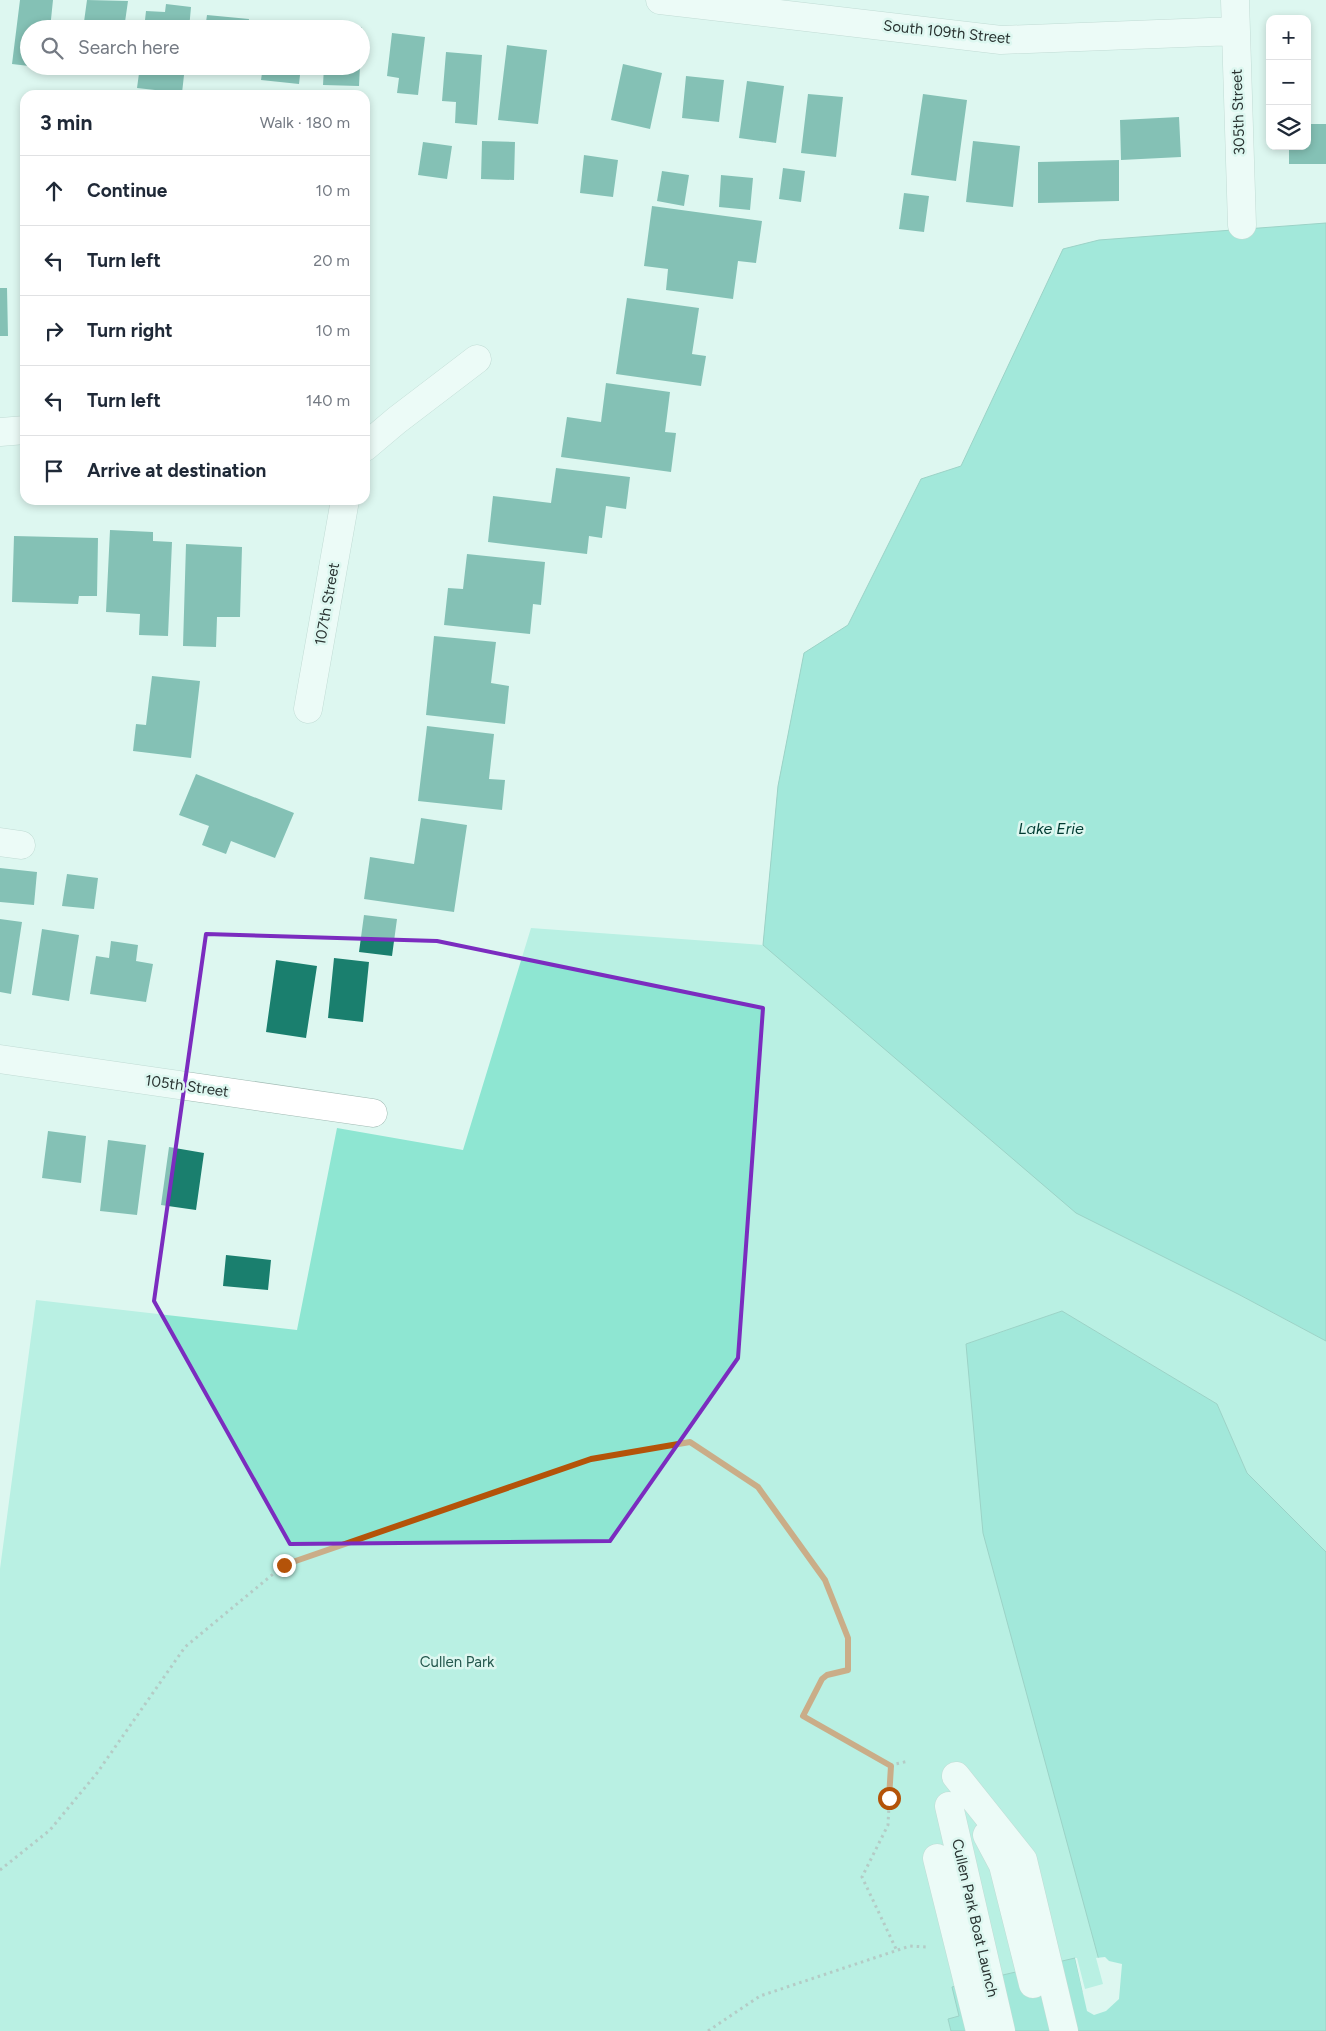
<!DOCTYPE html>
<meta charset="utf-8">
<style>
body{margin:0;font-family:Figtree,sans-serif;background:#f2f2f3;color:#1f2937}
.controls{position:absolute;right:15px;top:15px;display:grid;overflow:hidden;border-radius:10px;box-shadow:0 2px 8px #0003}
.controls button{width:45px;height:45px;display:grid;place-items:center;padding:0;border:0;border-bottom:1px solid #e0e1e3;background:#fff;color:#1f2937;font:25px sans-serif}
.stop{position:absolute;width:15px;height:15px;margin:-11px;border:4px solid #b45309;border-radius:50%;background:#fff}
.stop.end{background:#b45309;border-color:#fff;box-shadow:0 1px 5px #0008}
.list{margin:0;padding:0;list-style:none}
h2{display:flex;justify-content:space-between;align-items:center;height:65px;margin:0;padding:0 20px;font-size:21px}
h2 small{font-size:16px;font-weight:400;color:#747a83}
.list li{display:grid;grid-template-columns:32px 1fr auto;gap:15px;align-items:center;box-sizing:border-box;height:70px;padding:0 20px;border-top:1px solid #e0e1e3}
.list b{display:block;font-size:19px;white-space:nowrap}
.list em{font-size:16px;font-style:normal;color:#747a83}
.icon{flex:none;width:28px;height:28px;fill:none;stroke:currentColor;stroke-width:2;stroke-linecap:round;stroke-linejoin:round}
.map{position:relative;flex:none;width:1326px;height:2031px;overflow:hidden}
.search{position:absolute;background:#fff;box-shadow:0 2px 8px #0003;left:20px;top:20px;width:350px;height:55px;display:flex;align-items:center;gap:12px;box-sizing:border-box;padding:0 18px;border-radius:28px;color:#747a83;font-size:19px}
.panel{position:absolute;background:#fff;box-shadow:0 2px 8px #0003;left:20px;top:90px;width:350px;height:415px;border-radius:15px}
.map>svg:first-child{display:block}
.green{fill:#8ee6d2}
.water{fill:#5cd6be;stroke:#4da594}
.pier{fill:#ddf7f0}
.building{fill:#1a7f6e}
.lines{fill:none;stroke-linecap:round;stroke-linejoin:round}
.minor-casing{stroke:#a0bab3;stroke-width:29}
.path{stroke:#849692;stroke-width:3;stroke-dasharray:2.5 4;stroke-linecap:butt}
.minor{stroke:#fff;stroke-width:28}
.route{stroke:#b45309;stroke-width:6}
.marked{fill:none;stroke:#7b2cbf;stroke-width:4;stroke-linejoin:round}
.labels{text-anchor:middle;stroke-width:5;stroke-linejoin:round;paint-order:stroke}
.street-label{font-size:15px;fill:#2a3432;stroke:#ddf7f0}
.park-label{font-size:15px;fill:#25584e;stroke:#ddf7f0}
.water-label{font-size:16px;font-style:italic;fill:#003b32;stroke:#ddf7f0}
</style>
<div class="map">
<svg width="1326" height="2031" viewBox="0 0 1326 2031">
<rect width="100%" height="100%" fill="#ddf7f0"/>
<!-- green -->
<path class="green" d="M804,653l434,641 88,47v211l-79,-79 -30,-69 -155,-93 -96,33 140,642 -23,6 -9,-33 -121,28 6,30 -11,3 3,11h-951v-462l36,-269 261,30 40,-202 126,22 68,-222 232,17 15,-159z"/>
<!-- water -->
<path class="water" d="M1326,223v1118l-88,-47 -162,-81 -313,-268 15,-159 26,-133 44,-28 73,-146 40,-13 102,-217 36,-9z
M1062,1311l155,93 30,69 79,79v479h-375l-3,-12 11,-3 -7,-29 123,-29 8,34 23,-6 -123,-453 -17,-189z"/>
<!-- pier -->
<path class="pier" d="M1105,1957l4,4 13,3 -3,35 -13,12 -12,4 -7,-4 -12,-53h2l8,31 18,-5 -7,-26z"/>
<!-- building -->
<path class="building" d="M20,0h33l-3,29h-21v37l-17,-2z
M87,0l41,1 -4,28h-41z
M166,4l25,3 -2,22h-45l2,-18 19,1z
M207,15l42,4 -1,10h-43z
M326,25l36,2 -1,2h-35z
M392,33l33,4 -7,58 -21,-2 2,-15 -12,-2z
M507,45l40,5 -9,74 -40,-4z
M446,52l36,3 -5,70 -22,-2 1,-21 -14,-1z
M623,64l39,9 -12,56 -39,-9z
M140,66h45l-3,27 -45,-5z
M201,66h43l-1,7 -42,-5z
M263,66h38l-2,18 -38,-4z
M324,66h36l-1,20 -36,-1z
M686,76l38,4 -5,42 -37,-4z
M747,81l37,5 -8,57 -37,-5z
M808,94l35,3 -7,60 -35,-4z
M923,94l44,6 -11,81 -45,-6z
M1179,117l2,40 -60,3 -1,-40z
M1307,124h19v40h-37v-18h18z
M482,141l33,1 -1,38 -33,-1z
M973,141l47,5 -7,61 -47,-5z
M423,142l29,4 -5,33 -29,-4z
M584,155l34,5 -5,37 -33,-4z
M1119,160v41l-81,2v-41z
M783,168l22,3 -4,31 -22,-3z
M662,171l27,4 -5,31 -27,-5z
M721,175l32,3 -3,32 -31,-3z
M904,193l25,3 -5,36 -25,-3z
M652,206l110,15 -6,42 -18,-2 -5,38 -67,-9 2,-21 -24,-3z
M0,288h7l1,48h-8z
M627,298l72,10 -7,46 14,2 -5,30 -85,-12z
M606,383l64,9 -5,40 11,1 -5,39 -110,-15 6,-40 34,5z
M556,468l74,9 -4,32 -20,-3 -4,32 -13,-2 -2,18 -99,-12 5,-46 58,7z
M110,530l43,2v9l19,1 -4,94 -29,-1 1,-21 -34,-2z
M14,536l84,2 -1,58h-18l-1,8 -66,-2z
M186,544l56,3 -2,70h-23l-1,30 -33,-1z
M467,554l78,8 -4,43 -8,-1 -3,30 -86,-9 4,-37 15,1z
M434,636l62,6 -5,41 18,3 -4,38 -79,-9z
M152,676l48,5 -9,77 -58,-7 3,-27 10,1z
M427,726l67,8 -5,45 16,1 -3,30 -84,-9z
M196,774l98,39 -19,45 -44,-17 -5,13 -24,-9 7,-19 -30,-11z
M421,818l46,7 -13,87 -90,-13 6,-42 44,7z
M0,868l37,4 -3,33 -34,-3z
M67,874l31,4 -4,31 -32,-3z
M364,915l33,4 -5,37 -33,-4z
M0,919l22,3 -11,72 -11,-2z
M42,929l37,6 -10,66 -37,-6z
M111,941l27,4 -2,16 17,3 -7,38 -56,-8 6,-38 13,2z
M334,958l35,4 -6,60 -35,-4z
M276,960l41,6 -11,72 -40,-6z
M48,1131l38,5 -5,47 -39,-5z
M108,1140l38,5 -9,70 -37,-4z
M169,1147l35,6 -8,57 -35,-5z
M226,1255l45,5 -3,30 -45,-4z"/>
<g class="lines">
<defs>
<path id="minor" d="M660,0l341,40 234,-9
M1235,0l7,225
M0,432l25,-2
M365,447l32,-27 80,-61
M308,709l37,-209
M0,842l21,3
M0,1059l373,54
M956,1776l67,84 41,171
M949,1806l52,225
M987,1835l16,30 30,119
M937,1858l43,173"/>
</defs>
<!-- minor casing -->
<use href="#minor" class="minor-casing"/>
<!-- path -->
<path class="path" d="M891,1765l-3,60 -26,52 35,74
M0,1870l50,-40 47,-57 88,-126 99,-82 307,-106 99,-17 67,45 68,93 24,58v32l-22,5 -5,4 -19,37 88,49 18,-4
M708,2031l52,-35 150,-50 17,1"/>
<!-- minor -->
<use href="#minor" class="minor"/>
</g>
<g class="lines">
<!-- route -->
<path class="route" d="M284,1565l307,-106 99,-17 68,45 67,93 23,58v32l-21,5 -5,4 -19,37 88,50 -2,32"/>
</g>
<!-- marked area -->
<path d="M0 0H1326V2031H0ZM206,934l231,7 326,67 -25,350 -128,183 -320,3 -136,-243z" fill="#ddf7f0" fill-opacity=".55" fill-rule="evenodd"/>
<path class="marked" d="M206,934l231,7 326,67 -25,350 -128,183 -320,3 -136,-243z"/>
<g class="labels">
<!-- street labels -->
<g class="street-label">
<text transform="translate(947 32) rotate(6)" y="5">South 109th Street</text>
<text transform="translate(1238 112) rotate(-92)" y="5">305th Street</text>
<text transform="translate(327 604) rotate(-80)" y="5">107th Street</text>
<text transform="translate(187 1086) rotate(8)" y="5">105th Street</text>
<text transform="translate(975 1918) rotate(77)" y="5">Cullen Park Boat Launch</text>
</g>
<!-- park labels -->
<g class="park-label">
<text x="457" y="1667">Cullen Park</text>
</g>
<!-- water labels -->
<g class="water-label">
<text x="1051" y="834">Lake Erie</text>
</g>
</g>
</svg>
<div class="controls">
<button>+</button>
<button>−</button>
<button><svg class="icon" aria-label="layers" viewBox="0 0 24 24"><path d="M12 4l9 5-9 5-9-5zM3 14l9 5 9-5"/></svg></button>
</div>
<div class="stop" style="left:889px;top:1798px"></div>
<div class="stop end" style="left:284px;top:1565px"></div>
<div class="search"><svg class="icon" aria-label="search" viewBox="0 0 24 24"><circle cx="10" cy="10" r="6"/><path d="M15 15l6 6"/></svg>Search here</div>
<section class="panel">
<h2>3 min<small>Walk · 180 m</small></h2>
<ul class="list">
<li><svg class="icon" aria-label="ahead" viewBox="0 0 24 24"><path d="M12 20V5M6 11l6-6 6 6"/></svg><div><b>Continue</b></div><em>10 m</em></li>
<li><svg class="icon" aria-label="left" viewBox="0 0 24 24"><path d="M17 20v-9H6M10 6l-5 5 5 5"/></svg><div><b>Turn left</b></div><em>20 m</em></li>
<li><svg class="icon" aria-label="right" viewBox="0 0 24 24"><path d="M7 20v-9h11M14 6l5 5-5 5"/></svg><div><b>Turn right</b></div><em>10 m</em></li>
<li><svg class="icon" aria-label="left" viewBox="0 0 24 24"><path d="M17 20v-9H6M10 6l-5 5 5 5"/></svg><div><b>Turn left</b></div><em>140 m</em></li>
<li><svg class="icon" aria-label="arrive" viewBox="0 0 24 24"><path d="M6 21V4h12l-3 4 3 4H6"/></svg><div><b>Arrive at destination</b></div></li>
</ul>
</section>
</div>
